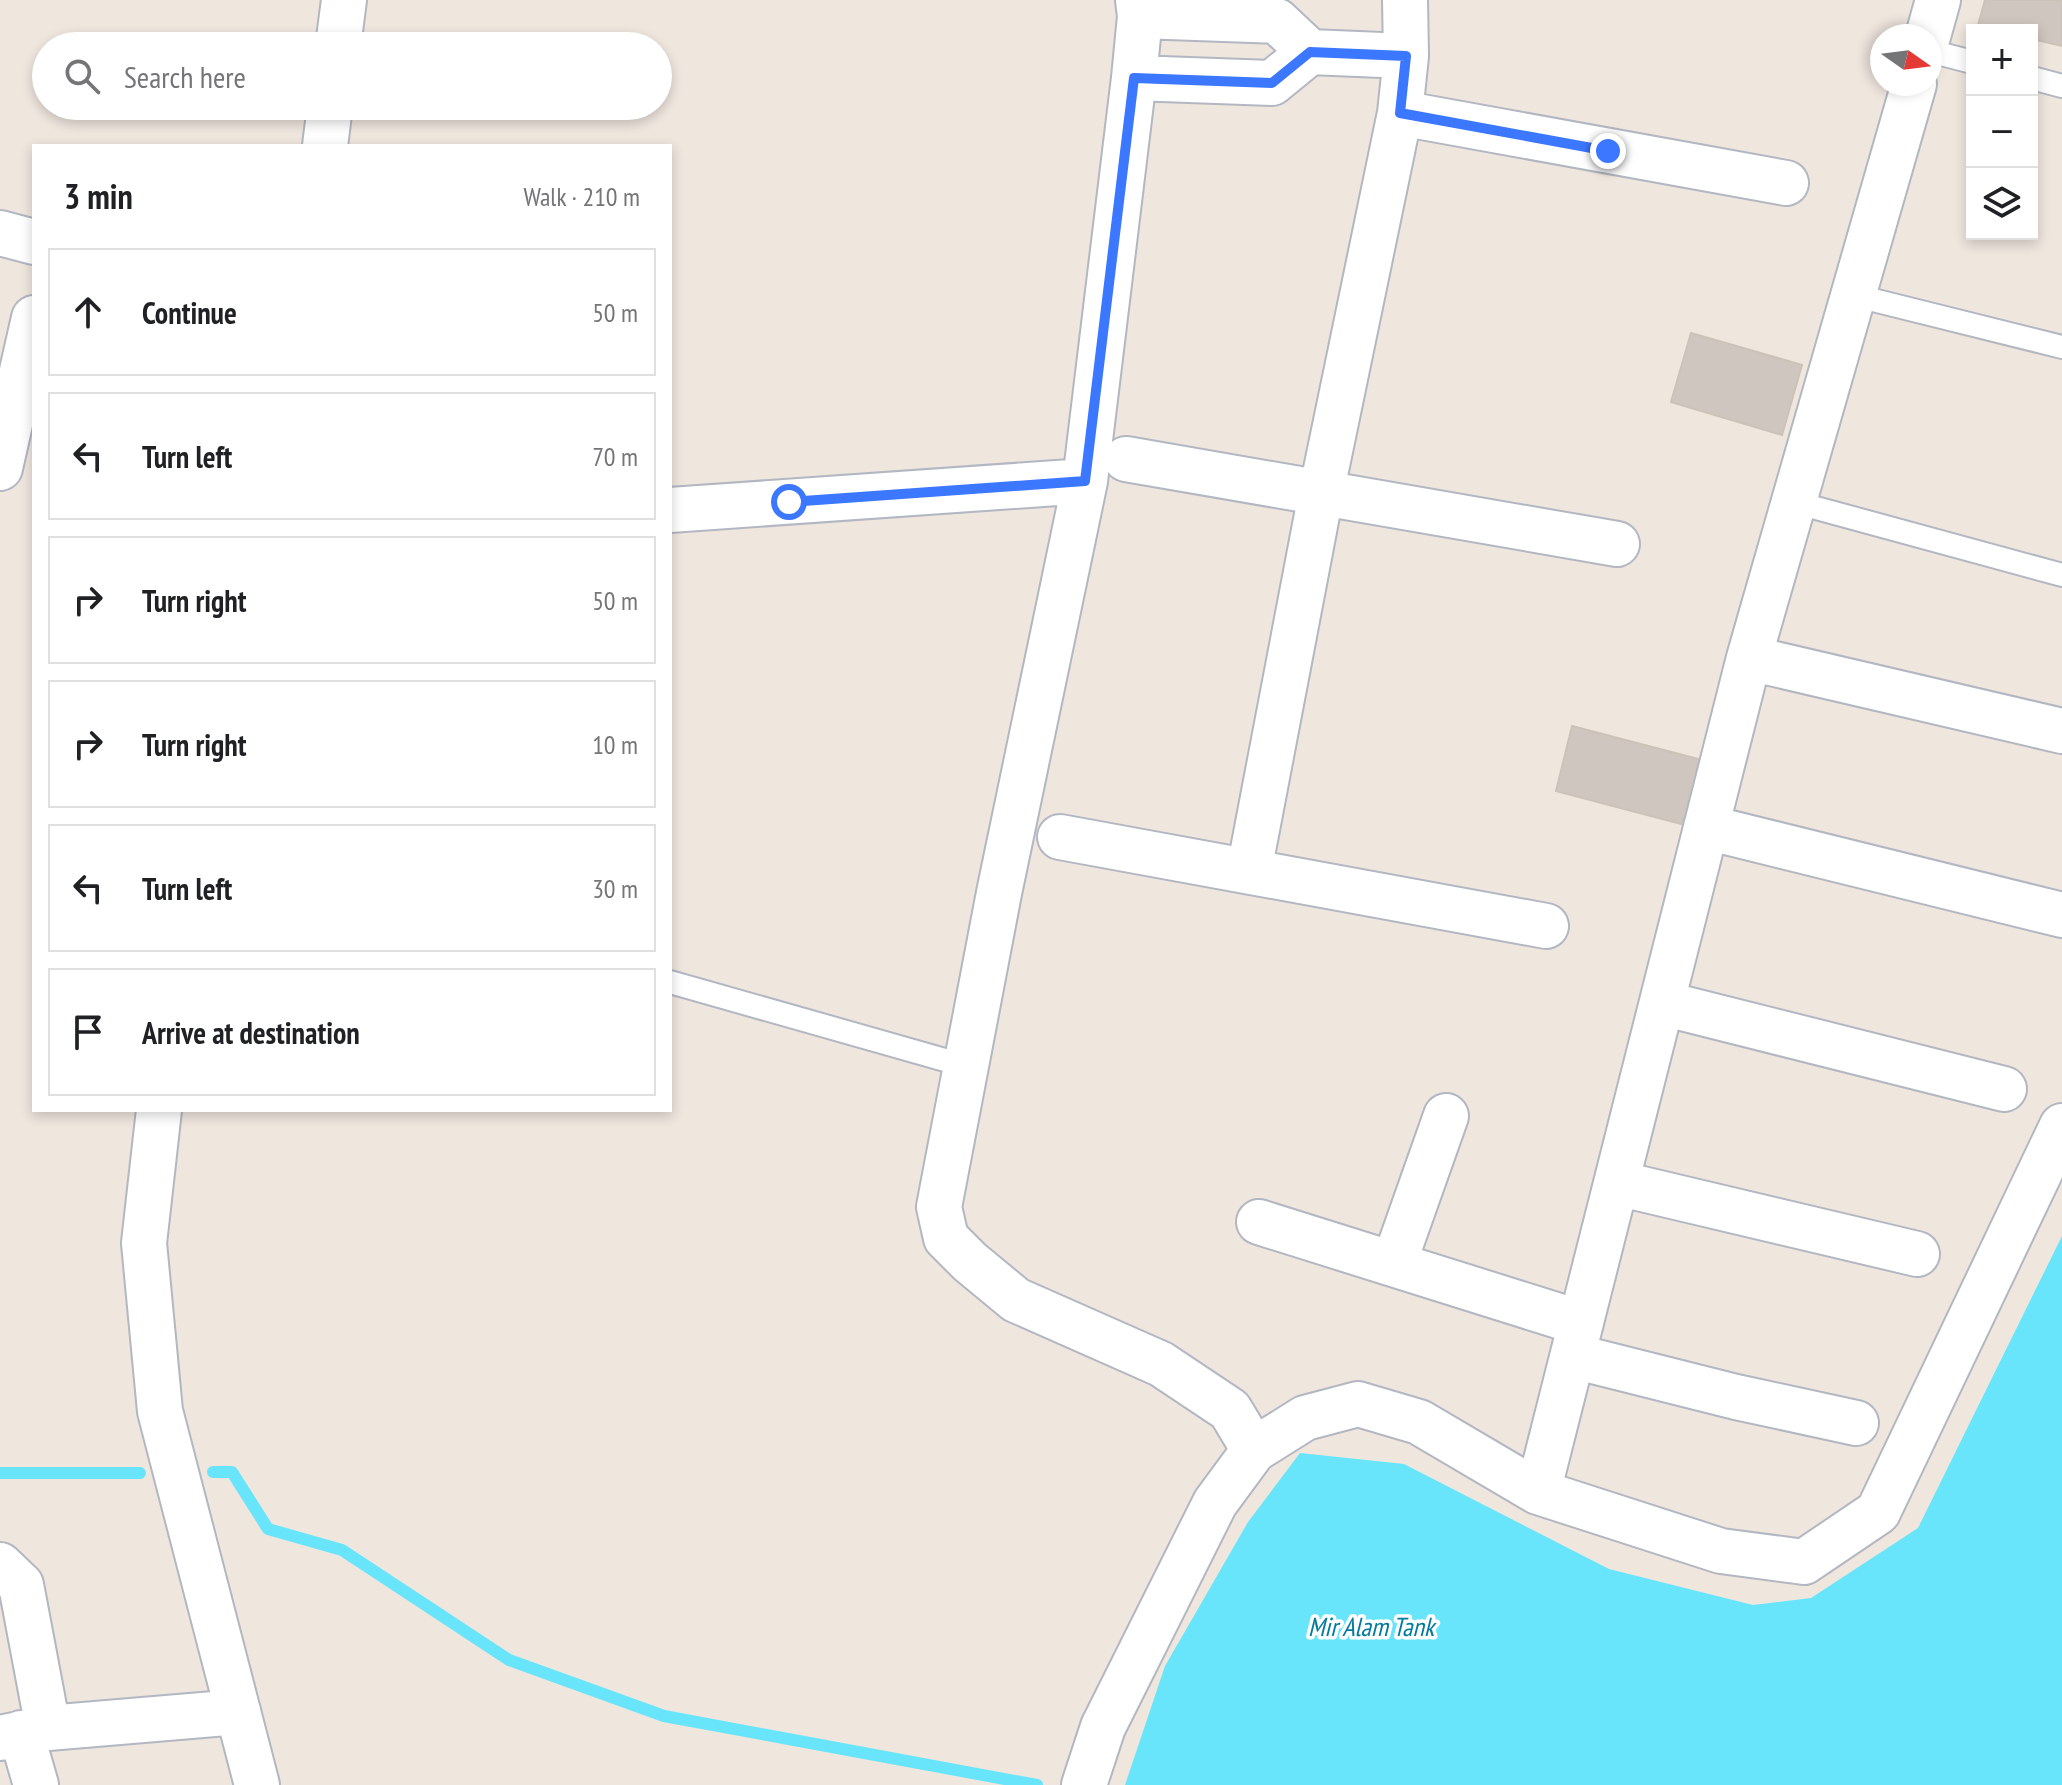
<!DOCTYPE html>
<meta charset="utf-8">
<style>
body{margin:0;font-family:"PT Sans Narrow",sans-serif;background:#f6f6f6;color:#202124}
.controls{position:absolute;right:24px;top:24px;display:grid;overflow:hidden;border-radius:0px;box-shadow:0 4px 12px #0003}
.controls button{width:72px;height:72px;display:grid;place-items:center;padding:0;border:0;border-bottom:2px solid #e0e0e0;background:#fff;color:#202124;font:40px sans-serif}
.compass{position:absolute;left:1870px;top:24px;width:72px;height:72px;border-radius:50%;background:#fff;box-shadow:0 4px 12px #0003;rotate:104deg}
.stop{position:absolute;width:24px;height:24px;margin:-18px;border:6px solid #3c77ff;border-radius:50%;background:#fff}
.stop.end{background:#3c77ff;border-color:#fff;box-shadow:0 2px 8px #0008}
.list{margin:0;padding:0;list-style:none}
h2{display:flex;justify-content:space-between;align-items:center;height:104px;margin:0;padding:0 32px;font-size:34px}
h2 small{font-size:26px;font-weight:400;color:#757577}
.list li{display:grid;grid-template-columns:52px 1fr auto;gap:24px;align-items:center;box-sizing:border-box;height:128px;margin:0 16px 16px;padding:0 16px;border:2px solid #e0e0e0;border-radius:0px}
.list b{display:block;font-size:30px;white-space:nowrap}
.list em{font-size:26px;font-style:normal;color:#757577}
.icon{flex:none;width:44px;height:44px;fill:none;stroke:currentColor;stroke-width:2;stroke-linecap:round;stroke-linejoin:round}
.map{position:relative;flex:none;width:2062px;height:1785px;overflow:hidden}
.search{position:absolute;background:#fff;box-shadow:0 4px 12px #0003;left:32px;top:32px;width:640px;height:88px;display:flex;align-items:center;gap:20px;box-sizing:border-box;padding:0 28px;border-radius:44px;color:#757577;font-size:30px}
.panel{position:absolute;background:#fff;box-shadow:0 4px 12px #0003;left:32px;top:144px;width:640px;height:968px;border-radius:0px}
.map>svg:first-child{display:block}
.water{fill:#68e5fb}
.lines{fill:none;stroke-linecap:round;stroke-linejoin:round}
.stream{stroke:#68e5fb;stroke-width:12}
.building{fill:#cfc7bf;stroke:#ccc2b7;stroke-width:2}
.lane-casing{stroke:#b2b7c2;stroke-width:26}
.street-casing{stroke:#b2b7c2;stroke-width:48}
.secondary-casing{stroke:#b2b7c2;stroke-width:48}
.lane{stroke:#fff;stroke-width:22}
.street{stroke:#fff;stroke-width:44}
.secondary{stroke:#fff;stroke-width:44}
.route{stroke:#3c77ff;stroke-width:10}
.labels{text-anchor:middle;stroke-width:7;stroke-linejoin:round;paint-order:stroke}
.water-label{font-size:26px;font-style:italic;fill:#027b9e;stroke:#fff}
</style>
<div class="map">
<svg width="2062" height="1785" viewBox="0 0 2062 1785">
<rect width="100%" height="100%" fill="#efe6de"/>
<!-- water -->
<path class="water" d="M2062,1236v549h-937l40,-119 83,-144 52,-69 104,11 205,105 144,36 58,-7 107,-70z"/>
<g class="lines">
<!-- stream -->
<path class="stream" d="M213,1472h19l36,57 74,21 167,110 155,56 373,69
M0,1473h140"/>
</g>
<!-- building -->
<path class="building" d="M1985,0h77v46l-30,-7v-9h-36l-18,-5z
M1691,333l111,32 -20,70 -111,-33z
M1572,726l130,34 -17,65 -129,-34z"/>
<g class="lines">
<defs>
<path id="lane" d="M1930,51l42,11
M2032,78l30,8
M1853,295l209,52
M1794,502l268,73
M670,982l296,84"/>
<path id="street" d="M1138,0l2,16 -6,62 -49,403 -86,412 -60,314 7,31 24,24 46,38 145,64 69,46 24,40
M1140,16l137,5 33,31 96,4
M1928,36l10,-36
M1134,78l138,5 38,-31
M1400,113l386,70
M0,233l34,9
M1126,459l491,85
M0,468l34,-150
M670,510l415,-29
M1749,658l313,73
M1706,827l356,88
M1060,837l486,89
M1249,871l72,-377 79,-381 6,-57 -1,-56
M1662,1003l342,86
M1617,1183l300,71
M1259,1222l322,101
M1394,1263l52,-147
M1573,1356l163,41 120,26
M1538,1492l211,-834 165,-574
M0,1565l21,20 27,143
M21,1733l15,52
M0,1738l48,-10 190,-16
M1084,1785l19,-58 112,-224 39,-53 51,-32 53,-14 61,18 119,70 183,59 83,11 74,-50 184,-386"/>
<path id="secondary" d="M338,46l6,-46
M325,146l5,-40
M159,1110l-15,133 16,168 97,374"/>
</defs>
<!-- lane casing -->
<use href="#lane" class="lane-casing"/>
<!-- street casing -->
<use href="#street" class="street-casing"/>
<!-- secondary casing -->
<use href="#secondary" class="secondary-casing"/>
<!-- lane -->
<use href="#lane" class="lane"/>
<!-- street -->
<use href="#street" class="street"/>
<!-- secondary -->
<use href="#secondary" class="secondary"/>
</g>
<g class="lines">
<!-- route -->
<path class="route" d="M789,502l296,-21 49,-403 138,5 38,-31 96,4 -6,57 208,38"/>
</g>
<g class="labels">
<!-- water labels -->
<g class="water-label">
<text x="1371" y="1636">Mir Alam Tank</text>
</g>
</g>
</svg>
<div class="controls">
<button>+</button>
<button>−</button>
<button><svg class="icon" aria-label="layers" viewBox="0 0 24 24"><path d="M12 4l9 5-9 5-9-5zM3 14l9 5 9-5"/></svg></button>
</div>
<svg class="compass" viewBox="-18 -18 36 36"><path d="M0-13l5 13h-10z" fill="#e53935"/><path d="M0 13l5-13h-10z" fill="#757577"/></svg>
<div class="stop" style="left:789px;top:502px"></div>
<div class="stop end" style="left:1608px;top:151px"></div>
<div class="search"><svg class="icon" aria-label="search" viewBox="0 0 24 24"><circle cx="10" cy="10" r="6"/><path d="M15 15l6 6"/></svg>Search here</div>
<section class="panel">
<h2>3 min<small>Walk · 210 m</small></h2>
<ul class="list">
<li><svg class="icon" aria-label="ahead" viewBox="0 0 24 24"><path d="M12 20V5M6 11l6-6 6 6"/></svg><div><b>Continue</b></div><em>50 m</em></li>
<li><svg class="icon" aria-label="left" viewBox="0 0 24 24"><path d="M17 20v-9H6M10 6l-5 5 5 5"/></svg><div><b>Turn left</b></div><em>70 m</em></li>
<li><svg class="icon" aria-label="right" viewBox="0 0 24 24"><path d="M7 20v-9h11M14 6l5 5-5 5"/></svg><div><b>Turn right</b></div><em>50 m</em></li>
<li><svg class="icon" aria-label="right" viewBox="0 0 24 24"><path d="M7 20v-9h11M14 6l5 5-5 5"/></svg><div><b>Turn right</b></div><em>10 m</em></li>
<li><svg class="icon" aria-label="left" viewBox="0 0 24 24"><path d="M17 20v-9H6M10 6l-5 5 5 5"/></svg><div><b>Turn left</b></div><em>30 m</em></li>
<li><svg class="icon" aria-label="arrive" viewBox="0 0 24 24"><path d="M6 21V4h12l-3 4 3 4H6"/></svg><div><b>Arrive at destination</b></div></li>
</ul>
</section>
</div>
